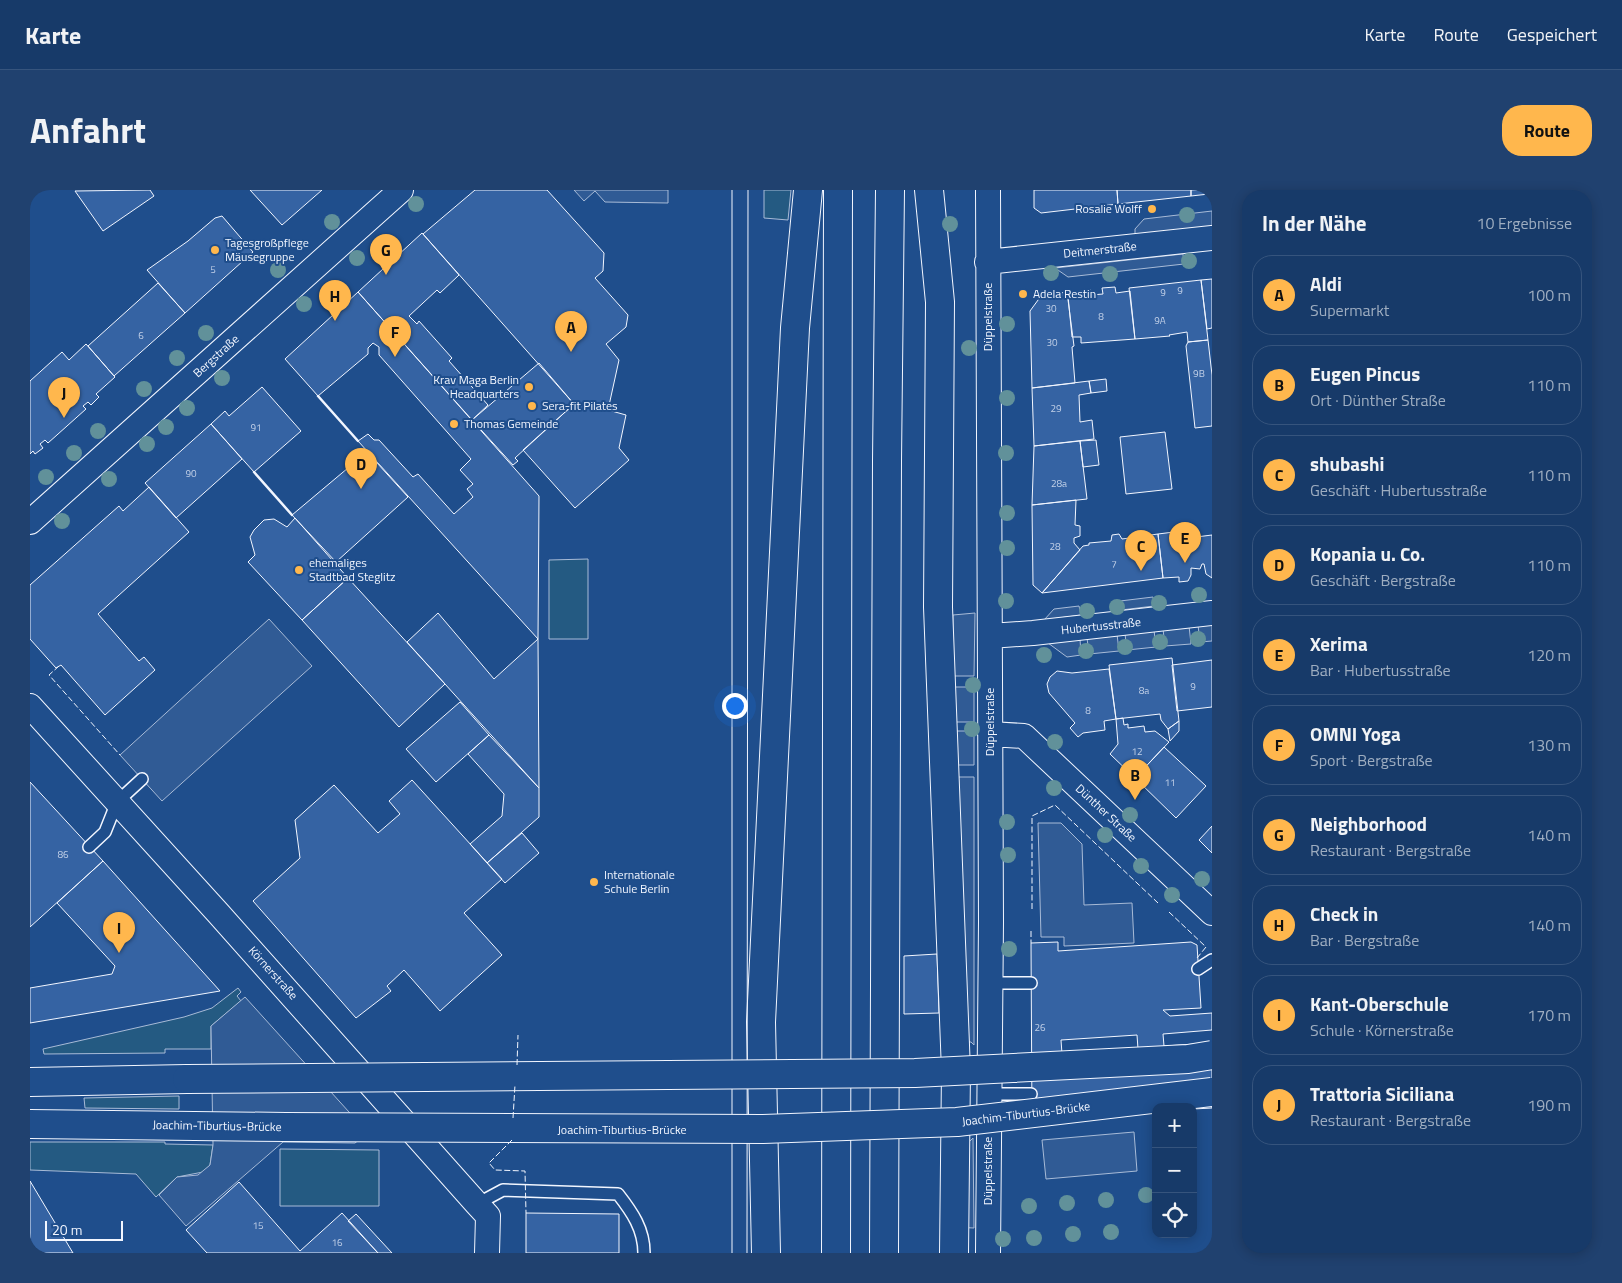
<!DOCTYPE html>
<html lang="de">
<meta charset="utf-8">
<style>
body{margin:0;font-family:"Titillium Web",sans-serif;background:#20416f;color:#f1f3f6}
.controls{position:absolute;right:15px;bottom:15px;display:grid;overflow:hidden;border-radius:10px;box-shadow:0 2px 12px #0003}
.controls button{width:45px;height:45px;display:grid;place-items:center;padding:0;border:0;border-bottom:1px solid #36547d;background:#173a69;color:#f1f3f6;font:25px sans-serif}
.scale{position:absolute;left:15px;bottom:12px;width:78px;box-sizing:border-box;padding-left:5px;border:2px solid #f2f6ff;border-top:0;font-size:14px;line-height:18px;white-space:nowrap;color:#f2f6ff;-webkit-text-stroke:4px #1f4e8c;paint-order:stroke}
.you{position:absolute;left:704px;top:515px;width:18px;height:18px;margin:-12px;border:4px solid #fff;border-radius:50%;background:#1a73e8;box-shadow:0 0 0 8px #1a73e833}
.badge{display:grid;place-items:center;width:32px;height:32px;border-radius:50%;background:#ffb74d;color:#111;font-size:16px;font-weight:700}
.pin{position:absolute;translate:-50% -41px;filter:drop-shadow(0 1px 2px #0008)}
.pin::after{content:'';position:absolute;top:26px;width:18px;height:15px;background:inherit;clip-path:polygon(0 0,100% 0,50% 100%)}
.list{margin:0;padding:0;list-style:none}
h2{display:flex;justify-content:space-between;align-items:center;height:65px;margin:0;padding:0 20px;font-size:21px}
h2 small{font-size:16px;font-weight:400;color:#9eadc0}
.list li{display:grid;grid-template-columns:32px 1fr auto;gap:15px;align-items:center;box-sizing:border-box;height:80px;margin:0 10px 10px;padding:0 10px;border:1px solid #36547d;border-radius:20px}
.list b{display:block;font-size:19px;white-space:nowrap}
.list p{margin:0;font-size:16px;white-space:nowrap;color:#9eadc0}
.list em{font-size:16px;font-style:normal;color:#9eadc0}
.icon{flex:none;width:28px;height:28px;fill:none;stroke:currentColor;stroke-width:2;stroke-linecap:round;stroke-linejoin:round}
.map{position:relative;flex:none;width:1182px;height:1063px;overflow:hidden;border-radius:20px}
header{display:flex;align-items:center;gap:30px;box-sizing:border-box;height:70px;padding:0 25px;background:#173a69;border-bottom:1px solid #36547d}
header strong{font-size:24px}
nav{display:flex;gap:28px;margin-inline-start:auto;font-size:18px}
.intro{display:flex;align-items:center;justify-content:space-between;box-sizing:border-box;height:120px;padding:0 30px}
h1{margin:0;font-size:35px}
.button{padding:12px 22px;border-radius:20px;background:#ffb74d;color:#111;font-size:18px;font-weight:700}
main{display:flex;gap:30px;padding:0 30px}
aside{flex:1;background:#173a69;border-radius:20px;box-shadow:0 2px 12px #0003}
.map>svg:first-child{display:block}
.green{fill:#245a82;stroke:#a8bbd7}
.parking{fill:#305b95;stroke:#a8bbd7}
.building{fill:#3563a3;stroke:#f2f6ff;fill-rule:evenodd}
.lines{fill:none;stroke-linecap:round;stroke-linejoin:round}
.lane-casing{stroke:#f2f6ff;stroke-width:14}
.street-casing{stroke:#f2f6ff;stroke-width:26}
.secondary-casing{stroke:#f2f6ff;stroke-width:30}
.highway-casing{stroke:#f2f6ff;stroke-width:30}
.lane{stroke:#1f4e8c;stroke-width:11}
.street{stroke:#1f4e8c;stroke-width:24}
.secondary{stroke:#1f4e8c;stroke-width:28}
.highway{stroke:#1f4e8c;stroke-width:28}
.tram{stroke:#f2f6ff;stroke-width:1}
.secondary-bridge-casing{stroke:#f2f6ff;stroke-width:30;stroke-linecap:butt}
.secondary-bridge{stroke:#1f4e8c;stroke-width:28}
.fence{stroke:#f2f6ff;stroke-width:1;stroke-dasharray:6 2.5;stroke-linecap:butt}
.wall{stroke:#f2f6ff;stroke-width:2.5}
.tree{fill:#61919a}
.poi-dot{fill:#ffb74d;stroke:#1f4e8c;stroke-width:2}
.labels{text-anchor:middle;stroke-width:4;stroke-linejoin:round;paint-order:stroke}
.number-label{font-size:10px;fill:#c3d1e8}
.poi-label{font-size:12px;fill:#f2f6ff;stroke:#1f4e8c;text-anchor:start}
.street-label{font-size:12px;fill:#f2f6ff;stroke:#1f4e8c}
</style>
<header>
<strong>Karte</strong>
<nav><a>Karte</a><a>Route</a><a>Gespeichert</a></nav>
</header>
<div class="intro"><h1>Anfahrt</h1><a class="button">Route</a></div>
<main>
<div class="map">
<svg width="1182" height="1063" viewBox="0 0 1182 1063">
<rect width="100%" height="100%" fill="#1f4e8c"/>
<!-- green -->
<path class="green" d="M734,0h27l-3,30 -24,-2z
M558,369v80h-39v-79z
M208,798l3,4 -4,4 4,5 -30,25v23h-46v4l-121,1 -1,-5 141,-32 28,-9z
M149,906v13l-94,-1 -1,-10z
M0,952h135v2l48,1 -3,20 -7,7 -26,5 -21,20 -20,-23 -106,-4z
M250,959l99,1v56h-99z"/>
<!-- parking -->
<path class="parking" d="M544,0h94v13l-63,-1 -10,-11 -11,10z
M1182,21v16l-77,9v-7l9,-10z
M1153,64l1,10 -116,13 -13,-9z
M1123,407l1,9 -33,4 -1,-9z
M1049,416l2,9 -37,5 10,-11z
M945,423l-1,63h-22l1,-61z
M239,429l43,47 -150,135 -42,-46z
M1182,434v17l-12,1 -2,-17z
M1159,436l2,18 -26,2 -2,-17z
M1124,440l2,17 -29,3 -2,-16z
M1087,444l2,17 -30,3 -2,-16z
M1050,449l1,16 -14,2 -19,-14z
M922,497h22v35h-22z
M922,541h22v34h-22z
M922,587h22v268l-3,-3h-18z
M1008,633h23l21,21 2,61 48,-2 2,40 -70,3v-9h-23z
M215,807l123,136 -13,10 -72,-1 -97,84 -27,-31 18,-18 21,-2 12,-10 3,-20 -2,-119z
M1104,942l3,39 -91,8 -4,-39z
M943,948l1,90 -22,-1 1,-86h17z"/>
<!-- building -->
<path class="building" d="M120,0l4,6 -51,35 -28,-40z
M220,0h72l-40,35z
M445,0h72l57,63 -1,18 -8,7 33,37 -2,12 -20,17 13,16 -11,50 18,5 -7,33 10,12 -54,48 -52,-58 51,-46 -151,-170z
M1004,0h83l1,14 -77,9 -7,-5z
M1087,0h74v6l-73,8z
M1161,0h18v4l-18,2z
M192,26l31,36 -68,61 -38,-43 41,-29 27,-23z
M392,43l37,42 -19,18 -3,-3 -28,26 8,8 2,-3 33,37 -3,3 39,44 -16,15 -114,-128z
M1182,89v49l-5,1 -6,-49z
M1171,90l7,60 -20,2 -1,-10 -18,3 1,1 -35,3 -6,-51z
M128,93l27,30 -71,63 -26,-30z
M1085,97l1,6 14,-2 5,48 -54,4v-6h-9l-4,-41 8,-1 -1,-3 16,-2v5l12,-1 -1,-6z
M328,102l181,204 -1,143 -180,-198 10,-7 6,6h5l34,37 5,-3 36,40 19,-17 -6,-8 6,-5 -13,-14 11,-11 -92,-104v-8l-6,-4 -5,5v6l-50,42 -33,-37z
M1037,102l7,54 -2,1 3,36 -43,5 -2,-77 11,-15z
M1178,150l4,35v51l-17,2 -9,-82 2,-4z
M56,154l29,33 -19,17 3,3 -8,8 -3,-3 -5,4 3,3 -38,34 -3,-3 -5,4 3,4 -8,6 -2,-3 -3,3v-73l32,-29 7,8z
M509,173l35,41 -59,54 3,3 -5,4 -41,-45z
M1076,189l1,12 -16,2 -2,-12z
M1059,191l2,12 -12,2 1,27 12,-2 2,19 -60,7 -2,-58z
M232,197l39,44 -47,41 -43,-48 14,-13 4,5z
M181,234l31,35 -66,59 -31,-35z
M1135,242l7,57 -46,5 -6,-57z
M1066,250l3,25 -16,2 -3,-26z
M1050,251l7,58 -55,6 2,-59z
M337,262l41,45 -72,65 -44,-47z
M119,297l40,45 -91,82 41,47 5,-4 11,13 -50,45 -44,-50 -5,3 -26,-29v-54l89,-79 4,5z
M1046,310l-1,25 5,1v10l-6,2v5l6,7 -38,43 -9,-8 -1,-80z
M265,328l53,60 -46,42 -54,-58 7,-7 -5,-18 4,-7 10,-10 10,-1 13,8z
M1161,337l5,10 16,-2v43l-6,-4 -2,-10h-2l-2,5 -9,-1v7l-3,6 -9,1v-5l-16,1 -5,-44 24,-3 3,-3z
M1089,344l3,5 36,-5 5,44 -121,15 41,-47 6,-1v-2l22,-2 1,-6z
M318,388l97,106 -46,43 -97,-107z
M408,423l56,66 44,-40 1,149 -132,-146z
M1142,468l7,63 -11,8 -7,-9 -1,-6 -44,5 -7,-54z
M1182,470v47l-35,4 -5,-46z
M1079,479l7,50 -12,2 1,9 -22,3 -5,4 -8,-9 5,-5 -26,-30 -2,-9 3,-7 7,-6 15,2z
M430,512l29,33 -53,47 -30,-33z
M1093,528l1,7 4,-1v4l16,-2 1,6 10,-1 14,11 -34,36 -25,-24 8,-10 -2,-25z
M1149,531v10l-9,10 -2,-12z
M459,545l50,53v29l-52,46 -17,-19 32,-28 2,-22 -36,-40z
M1134,557l42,39 -30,32 -41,-40z
M382,590l90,99 -38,34 38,42 -62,56 -36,-41 -17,16 4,5 -35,27 -103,-117 47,-43 -5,-38 39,-35 44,48 22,-19 -11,-13z
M0,592l73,79 -73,66z
M1182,636v27l-13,-13z
M492,643l17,20 -34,30 -18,-20z
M73,671l117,130 -190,32v-35l82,-14 3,-8 -58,-63z
M1028,752v9l133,-9 6,3 4,63 -38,2 7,6 42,-3v17l-49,4 1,12 48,-3v65l-19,1v-2l-161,14 -1,-178zM1107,845l1,14 -76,5 -1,-14z
M907,764l2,59 -35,1v-58z
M0,991l43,72h-43z
M209,992l61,69 42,-38 36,40h-171l-21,-23z
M496,1023l93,1v39h-93z
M326,1024l36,39h-14l-30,-32z"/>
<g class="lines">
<defs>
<path id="lane" d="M59,657l16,-15 12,-30 25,-23
M1168,779l14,-9
M960,793h41
M958,904h43
M447,1014l26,-14 115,4c14,18 26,35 26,59"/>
<path id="street" d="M957,72l225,-24
M0,332l371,-332
M960,446l43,-3 179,-20
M0,516l188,207 259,291 11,12 -1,37
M960,544l34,2 188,177
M958,1063l3,-331 -3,-732"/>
<path id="secondary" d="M0,892l157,-3
M0,934l256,3"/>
<path id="highway" d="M899,0l11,112 -2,305 18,464 -2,182
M736,1063l-5,-231 34,-694 13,-138
M806,1063l2,-1063
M854,1063l3,-792 3,-271"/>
</defs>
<!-- lane casing -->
<use href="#lane" class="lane-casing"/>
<!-- street casing -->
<use href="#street" class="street-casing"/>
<!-- secondary casing -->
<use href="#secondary" class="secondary-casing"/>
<!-- highway casing -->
<use href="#highway" class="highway-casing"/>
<!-- lane -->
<use href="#lane" class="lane"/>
<!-- street -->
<use href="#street" class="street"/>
<!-- secondary -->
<use href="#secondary" class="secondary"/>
<!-- highway -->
<use href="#highway" class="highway"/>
<!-- tram -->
<path class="tram" d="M702,1063v-1063
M717,1063l1,-1063"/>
<defs>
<path id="secondary-bridge" d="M157,889l728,-6 273,-14 24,-4
M256,937l477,2 194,-7 255,-30"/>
</defs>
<!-- secondary-bridge casing -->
<use href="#secondary-bridge" class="secondary-bridge-casing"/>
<!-- secondary-bridge -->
<use href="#secondary-bridge" class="secondary-bridge"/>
<!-- fence -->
<path class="fence" d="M29,476l-10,9 71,80
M1002,719v-93l23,-11 103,98
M1139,722l37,35 -9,11
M1001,741v12
M487,875l1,-30
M483,928l2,-33
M482,950l-23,23 6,7 30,1 1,42"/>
<!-- wall -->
<path class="wall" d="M288,206l40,45
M224,282l38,43"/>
</g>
<!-- trees -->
<g class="tree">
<circle cx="386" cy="14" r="8"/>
<circle cx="1157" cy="25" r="8"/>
<circle cx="302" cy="32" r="8"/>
<circle cx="920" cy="34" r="8"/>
<circle cx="327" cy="68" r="8"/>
<circle cx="1159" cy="71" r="8"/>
<circle cx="248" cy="80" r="8"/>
<circle cx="1021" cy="83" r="8"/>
<circle cx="1080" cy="84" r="8"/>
<circle cx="274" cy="114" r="8"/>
<circle cx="977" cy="134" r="8"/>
<circle cx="176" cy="143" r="8"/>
<circle cx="939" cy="158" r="8"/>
<circle cx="147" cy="168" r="8"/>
<circle cx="192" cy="188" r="8"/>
<circle cx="114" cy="199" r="8"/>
<circle cx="977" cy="208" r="8"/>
<circle cx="157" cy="218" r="8"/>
<circle cx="136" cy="237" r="8"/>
<circle cx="68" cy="241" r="8"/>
<circle cx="117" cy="254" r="8"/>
<circle cx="44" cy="263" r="8"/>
<circle cx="976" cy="263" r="8"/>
<circle cx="16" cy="287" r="8"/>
<circle cx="79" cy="289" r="8"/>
<circle cx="977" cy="323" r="8"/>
<circle cx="32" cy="331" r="8"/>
<circle cx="977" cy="358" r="8"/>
<circle cx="1169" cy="405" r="8"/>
<circle cx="976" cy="411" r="8"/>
<circle cx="1129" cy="413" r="8"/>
<circle cx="1087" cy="417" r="8"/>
<circle cx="1057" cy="421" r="8"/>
<circle cx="1168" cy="449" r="8"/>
<circle cx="1130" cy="452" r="8"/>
<circle cx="1095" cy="457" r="8"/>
<circle cx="1056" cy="461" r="8"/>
<circle cx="1014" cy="465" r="8"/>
<circle cx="943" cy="495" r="8"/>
<circle cx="942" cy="539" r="8"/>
<circle cx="1025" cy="552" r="8"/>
<circle cx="1024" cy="598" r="8"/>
<circle cx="1100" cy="625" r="8"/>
<circle cx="977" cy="632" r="8"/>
<circle cx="1075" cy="645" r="8"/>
<circle cx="978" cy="665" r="8"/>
<circle cx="1111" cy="676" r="8"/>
<circle cx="1172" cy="689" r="8"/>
<circle cx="1142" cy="705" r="8"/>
<circle cx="979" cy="759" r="8"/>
<circle cx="1116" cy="1005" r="8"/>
<circle cx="1076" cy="1010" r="8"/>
<circle cx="1037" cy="1013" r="8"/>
<circle cx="999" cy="1016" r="8"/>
<circle cx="1081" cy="1042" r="8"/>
<circle cx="1043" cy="1044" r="8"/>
<circle cx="1004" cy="1048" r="8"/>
<circle cx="973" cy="1049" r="8"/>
</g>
<!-- markers -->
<g class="poi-dot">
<circle cx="1122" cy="19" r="5"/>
<circle cx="185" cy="60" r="5"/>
<circle cx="993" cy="104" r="5"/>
<circle cx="499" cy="197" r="5"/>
<circle cx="502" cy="216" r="5"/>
<circle cx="424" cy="234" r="5"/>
<circle cx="269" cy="380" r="5"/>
<circle cx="564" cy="692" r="5"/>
</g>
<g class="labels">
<!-- number labels -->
<g class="number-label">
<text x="183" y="83">5</text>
<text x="1150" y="104">9</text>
<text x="1133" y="106">9</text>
<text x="1021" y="122">30</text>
<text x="1071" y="130">8</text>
<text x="1130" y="134">9A</text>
<text x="111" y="149">6</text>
<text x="1022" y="156">30</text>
<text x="1169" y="187">9B</text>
<text x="1026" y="222">29</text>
<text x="226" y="241">91</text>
<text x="161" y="287">90</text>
<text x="1029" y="297">28a</text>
<text x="1025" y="360">28</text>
<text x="1084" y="378">7</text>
<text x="1163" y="500">9</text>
<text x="1114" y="504">8a</text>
<text x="1058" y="524">8</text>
<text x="1107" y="565">12</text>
<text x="1140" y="596">11</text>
<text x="33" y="668">86</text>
<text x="1010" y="841">26</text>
<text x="228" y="1039">15</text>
<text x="307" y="1056">16</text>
</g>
<!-- poi labels -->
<g class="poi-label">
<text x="1112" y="23" text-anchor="end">Rosalie Wolff</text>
<text x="195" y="57">Tagesgroßpflege<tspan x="195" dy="14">Mäusegruppe</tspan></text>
<text x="1003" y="108">Adela Restin</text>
<text x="489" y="194" text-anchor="end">Krav Maga Berlin<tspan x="489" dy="14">Headquarters</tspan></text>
<text x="512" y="220">Sera-fit Pilates</text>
<text x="434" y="238">Thomas Gemeinde</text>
<text x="279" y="377">ehemaliges<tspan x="279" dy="14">Stadtbad Steglitz</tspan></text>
<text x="574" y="689">Internationale<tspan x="574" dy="14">Schule Berlin</tspan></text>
</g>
<!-- street labels -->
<g class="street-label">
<text transform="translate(1070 60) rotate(-6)" y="4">Deitmerstraße</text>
<text transform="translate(958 127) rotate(-90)" y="4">Düppelstraße</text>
<text transform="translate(186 166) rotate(-42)" y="4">Bergstraße</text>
<text transform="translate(1071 436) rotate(-6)" y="4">Hubertusstraße</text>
<text transform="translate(960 532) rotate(-90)" y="4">Düppelstraße</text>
<text transform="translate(1076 623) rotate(43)" y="4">Dünther Straße</text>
<text transform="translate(243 783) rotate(48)" y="4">Körnerstraße</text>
<text transform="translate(996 924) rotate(-7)" y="4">Joachim-Tiburtius-Brücke</text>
<text transform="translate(187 936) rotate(1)" y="4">Joachim-Tiburtius-Brücke</text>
<text x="592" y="944">Joachim-Tiburtius-Brücke</text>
<text transform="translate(958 981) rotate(-90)" y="4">Düppelstraße</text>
</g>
</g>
</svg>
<div class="controls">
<button>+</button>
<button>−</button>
<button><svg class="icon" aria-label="locate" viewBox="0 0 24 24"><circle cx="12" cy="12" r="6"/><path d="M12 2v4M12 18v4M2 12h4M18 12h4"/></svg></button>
</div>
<div class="scale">20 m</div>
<div class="you"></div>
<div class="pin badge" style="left:541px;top:162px">A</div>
<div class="pin badge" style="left:1105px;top:610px">B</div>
<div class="pin badge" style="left:1111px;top:381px">C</div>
<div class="pin badge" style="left:331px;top:299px">D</div>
<div class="pin badge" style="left:1155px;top:373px">E</div>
<div class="pin badge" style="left:365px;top:167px">F</div>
<div class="pin badge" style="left:356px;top:85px">G</div>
<div class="pin badge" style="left:305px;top:131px">H</div>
<div class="pin badge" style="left:89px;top:763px">I</div>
<div class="pin badge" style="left:34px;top:228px">J</div>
</div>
<aside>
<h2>In der Nähe<small>10 Ergebnisse</small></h2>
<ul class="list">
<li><span class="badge">A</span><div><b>Aldi</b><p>Supermarkt</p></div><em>100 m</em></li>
<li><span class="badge">B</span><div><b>Eugen Pincus</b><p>Ort · Dünther Straße</p></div><em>110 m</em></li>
<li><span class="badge">C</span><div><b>shubashi</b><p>Geschäft · Hubertusstraße</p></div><em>110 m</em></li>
<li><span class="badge">D</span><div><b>Kopania u. Co.</b><p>Geschäft · Bergstraße</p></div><em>110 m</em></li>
<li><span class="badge">E</span><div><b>Xerima</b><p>Bar · Hubertusstraße</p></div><em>120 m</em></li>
<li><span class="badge">F</span><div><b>OMNI Yoga</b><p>Sport · Bergstraße</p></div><em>130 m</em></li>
<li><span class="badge">G</span><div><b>Neighborhood</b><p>Restaurant · Bergstraße</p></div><em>140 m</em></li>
<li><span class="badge">H</span><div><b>Check in</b><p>Bar · Bergstraße</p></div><em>140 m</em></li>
<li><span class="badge">I</span><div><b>Kant-Oberschule</b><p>Schule · Körnerstraße</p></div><em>170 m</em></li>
<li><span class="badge">J</span><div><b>Trattoria Siciliana</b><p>Restaurant · Bergstraße</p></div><em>190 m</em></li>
</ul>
</aside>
</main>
